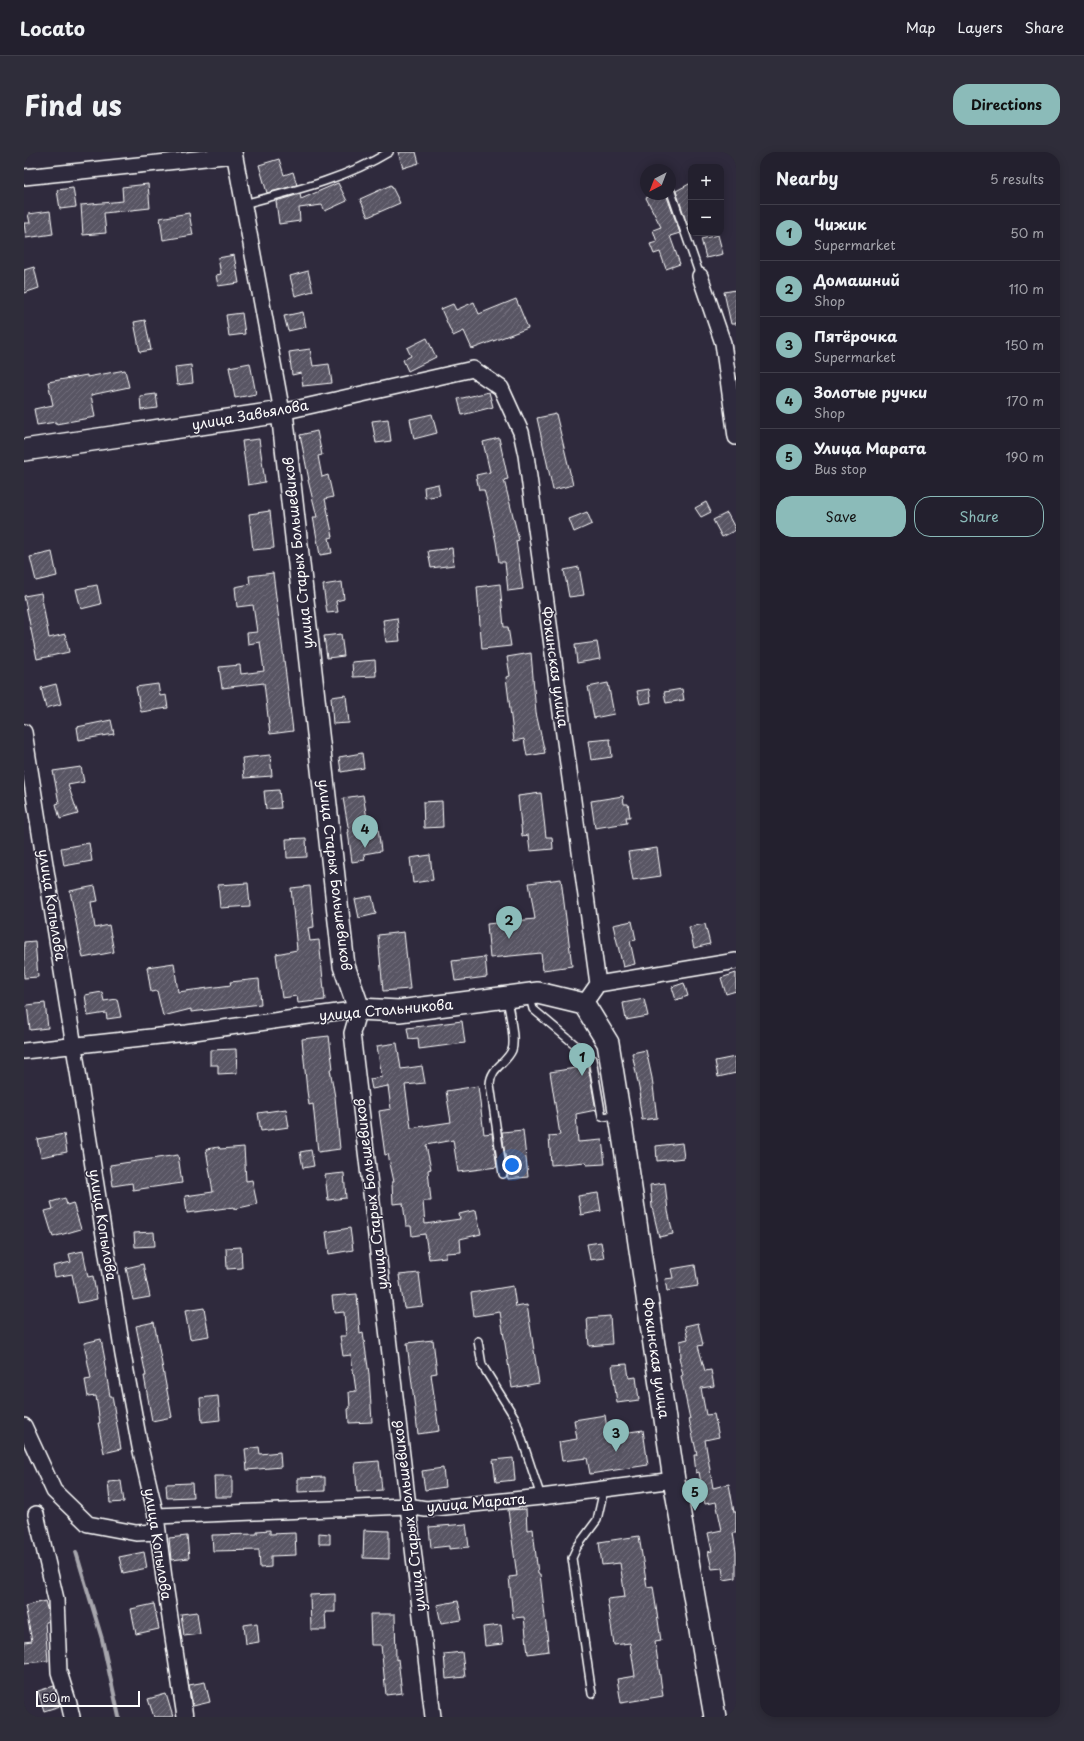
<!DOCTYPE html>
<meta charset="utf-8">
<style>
body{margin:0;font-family:"Playpen Sans",sans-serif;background:#2f2d3a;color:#f1f3f6}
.controls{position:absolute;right:12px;top:12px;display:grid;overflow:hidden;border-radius:8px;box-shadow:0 2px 10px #0003}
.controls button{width:36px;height:36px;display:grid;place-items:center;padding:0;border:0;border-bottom:1px solid #403e4a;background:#23202e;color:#f1f3f6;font:20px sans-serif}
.compass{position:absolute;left:616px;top:12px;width:36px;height:36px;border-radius:50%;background:#23202e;box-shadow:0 2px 10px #0003;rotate:222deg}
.scale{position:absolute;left:12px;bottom:10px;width:104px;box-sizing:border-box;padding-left:4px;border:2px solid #fff;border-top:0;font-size:11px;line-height:14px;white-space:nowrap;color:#fff;-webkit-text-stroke:3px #2f2a3d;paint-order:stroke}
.you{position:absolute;left:488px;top:1013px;width:14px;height:14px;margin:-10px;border:3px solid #fff;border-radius:50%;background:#1a73e8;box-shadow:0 0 0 6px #1a73e833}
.badge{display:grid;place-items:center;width:26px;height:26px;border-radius:50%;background:#8bbbb9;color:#111;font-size:13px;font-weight:700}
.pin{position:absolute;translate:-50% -33px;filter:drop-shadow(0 1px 2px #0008)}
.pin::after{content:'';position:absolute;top:21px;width:14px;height:12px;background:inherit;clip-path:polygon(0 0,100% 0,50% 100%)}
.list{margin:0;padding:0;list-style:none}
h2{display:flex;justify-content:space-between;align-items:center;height:52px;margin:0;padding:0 16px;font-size:17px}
h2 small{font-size:13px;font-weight:400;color:#a3a3aa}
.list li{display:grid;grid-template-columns:26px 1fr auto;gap:12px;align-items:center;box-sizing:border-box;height:56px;padding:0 16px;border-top:1px solid #403e4a}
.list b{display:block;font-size:15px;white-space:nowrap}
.list p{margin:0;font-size:13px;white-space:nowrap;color:#a3a3aa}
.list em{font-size:13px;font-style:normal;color:#a3a3aa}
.actions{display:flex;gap:8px;padding:12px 16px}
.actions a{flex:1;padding:9px 0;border:1px solid #8bbbb9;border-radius:16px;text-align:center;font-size:14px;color:#8bbbb9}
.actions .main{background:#8bbbb9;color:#111}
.map{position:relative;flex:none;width:712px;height:1565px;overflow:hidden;border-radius:16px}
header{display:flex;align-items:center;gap:24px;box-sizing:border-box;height:56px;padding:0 20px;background:#23202e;border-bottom:1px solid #403e4a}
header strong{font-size:19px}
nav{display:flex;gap:22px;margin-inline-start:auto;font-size:14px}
.intro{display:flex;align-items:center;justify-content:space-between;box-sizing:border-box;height:96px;padding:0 24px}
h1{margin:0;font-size:28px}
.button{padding:10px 18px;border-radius:16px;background:#8bbbb9;color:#111;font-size:14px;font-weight:700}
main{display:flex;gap:24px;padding:0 24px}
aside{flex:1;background:#23202e;border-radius:16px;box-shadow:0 2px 10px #0003}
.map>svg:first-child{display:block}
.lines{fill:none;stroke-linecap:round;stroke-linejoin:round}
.stream{stroke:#a7a6ad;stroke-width:4}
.building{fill:url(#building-hatch);stroke:#fff}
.lane-casing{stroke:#fff;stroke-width:10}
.street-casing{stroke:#fff;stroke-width:18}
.secondary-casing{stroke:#fff;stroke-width:24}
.lane{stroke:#2f2a3d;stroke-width:7}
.street{stroke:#2f2a3d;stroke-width:15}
.secondary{stroke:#2f2a3d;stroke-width:21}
.labels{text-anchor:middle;stroke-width:3;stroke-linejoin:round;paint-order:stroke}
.street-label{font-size:14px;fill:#fff;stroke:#2f2a3d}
</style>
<header>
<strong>Locato</strong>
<nav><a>Map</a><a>Layers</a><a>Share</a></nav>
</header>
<div class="intro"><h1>Find us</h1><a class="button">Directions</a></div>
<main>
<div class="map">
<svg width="712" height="1565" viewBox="0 0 712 1565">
<defs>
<pattern id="building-hatch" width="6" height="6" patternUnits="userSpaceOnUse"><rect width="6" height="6" fill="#595564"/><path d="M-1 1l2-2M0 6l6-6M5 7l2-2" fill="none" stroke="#726e7b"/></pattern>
</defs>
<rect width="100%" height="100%" fill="#2f2a3d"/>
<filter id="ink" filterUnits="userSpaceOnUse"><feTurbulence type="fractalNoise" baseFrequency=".025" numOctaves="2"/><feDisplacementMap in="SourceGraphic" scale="8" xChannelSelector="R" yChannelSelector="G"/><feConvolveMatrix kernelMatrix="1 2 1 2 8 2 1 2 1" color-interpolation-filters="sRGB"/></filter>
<g filter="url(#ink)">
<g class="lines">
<!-- stream -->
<path class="stream" d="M52,1400l26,87 17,78"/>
</g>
<!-- building -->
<path class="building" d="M374,0h18l3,11 -16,5z
M255,7l5,16 9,-3 4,13 -30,8 -8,-28z
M314,31l9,18 -22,10 -3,-6 -23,3 1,13 -21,3 -3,-23 24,-7 1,5z
M667,31v46l-2,1 -13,-39z
M124,32l2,24 -46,5 2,20 -23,2 -2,-30 42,-4 -1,-14z
M367,33l9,18 -32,14 -8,-18z
M49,36l3,19 -16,2 -3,-19z
M630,42h12l14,39 -10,3 10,28 -14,5 -6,-17 -6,2 -4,-10 7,-2 -4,-12 8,-3 -15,-29z
M26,59l3,23 -27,4 -2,-15h6l-2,-9z
M165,61l4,22 -30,5 -3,-22z
M694,83l5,19 -17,4 -5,-19z
M210,103l5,28 -21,3 -2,-11 5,-1 -3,-16z
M10,115l5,21 -15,5v-23z
M284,119l5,20 -18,5 -5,-20z
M712,138v34h-5l-7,-32z
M492,147l12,29 -56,21 -8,-18 -11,5 -12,-27 12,-5 3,6 18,-8 5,12z
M279,160l3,15 -18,4 -4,-15z
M218,161l3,21 -16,2 -3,-21z
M121,168l6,30 -11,2 -6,-30z
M403,186l9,19 -28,14 -5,-11 8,-4 -4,-8z
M286,197l3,17 16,-2 3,19 -29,3 -2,-13 -9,2 -3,-23z
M226,211l6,31 -21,4 -6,-31z
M167,213l2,18 -16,2 -2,-18z
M101,218l4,17 -38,8 4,22 -39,7v-2l-19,3 -3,-16 19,-4 -5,-23 39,-7v2z
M465,240l4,15 -31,8 -4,-16z
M132,242l2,14 -17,2 -1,-14z
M408,262l5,19 -23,6 -4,-20z
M532,262l17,71 -20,5 -16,-72z
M364,267l3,22 -15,2 -4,-22z
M293,279l5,24 -4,1 4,21 6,-2 5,22 -8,2 8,38 -4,1 3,15 -12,2 -7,-38h4l-9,-37h1l-9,-45z
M475,286l9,41 -4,1 15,60 -3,1 7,48 -15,2 -3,-29h-6l-3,-20 -9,-41 -3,-11h-5l-3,-15 14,-3 -7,-30z
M235,287l6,43 -17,3 -6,-44z
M414,332l2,11 -15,3 -1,-11z
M682,350l5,10 -10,5 -6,-9z
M246,359l4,37 -21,2 -4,-36z
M563,360l5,12 -18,8 -5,-13z
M703,361l9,17 -14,7 -9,-17z
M428,396l2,17 -23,3 -3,-17z
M28,400l5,24 -21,5 -6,-24z
M555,415l5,28 -15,2 -5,-27z
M249,421l20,158 -23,3 -6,-51 -42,5 -3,-21 21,-2 1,9 23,-3 -4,-29 -12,2 -1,-11 10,-1 -4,-27 -16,2 -2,-20 15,-3 -1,-8z
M318,430l2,17 -8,2 2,11 -11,1 -4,-28z
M476,432l4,43h4l3,19 -29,3 -5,-62z
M73,433l4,19 -20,5 -5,-20z
M17,441l8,45 16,-4 4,18 -32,7 -13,-63z
M373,466l3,23 -14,1 -3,-22z
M317,482l3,22 -17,2 -3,-22z
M573,490l3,17 -23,4 -2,-18z
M507,501l5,60 9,40 -18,3 -3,-17 -10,2 -8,-64 4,-1 -3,-19z
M351,508l1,16 -23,1 -1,-15z
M584,531l6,31 -20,4 -6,-31z
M32,532l5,20 -15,4 -5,-20z
M134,532l2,12 6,-1 2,13 -27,4 -5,-25z
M625,537l2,13 -11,2 -3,-13z
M658,537l2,11 -18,3 -2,-11z
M322,543l3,28 -16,1 -2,-27z
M87,568l3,14 -35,6 -2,-13z
M586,587l2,18 -21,3 -3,-19z
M338,601l2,15 -23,4 -2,-15z
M246,603l2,21 -28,2 -2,-20z
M57,615l3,15 -16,3 10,29 -18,5 -4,-15 3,-1 -6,-32z
M255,638l2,18 -15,1 -2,-18z
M517,641l5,44h6l1,12 -23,2 -2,-16 -6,1 -4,-40z
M339,643l6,35 9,-2 3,23 -17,3 1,6 -13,2 -4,-30h1l-6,-34z
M599,644l1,8h4l2,13h-4l1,6 -32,5 -4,-27z
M418,649l1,26 -19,1 -1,-26z
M282,686l1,19 -20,1 -1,-19z
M65,691l3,18 -28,5 -3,-18z
M633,696l4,28 -28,4 -5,-28z
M406,703l3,25 -20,3 -3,-25z
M537,727l11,87 -29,4 -2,-17 -51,5 -3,-34 48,-5 -6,-36z
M224,731l2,23 -30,2 -2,-23z
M71,734l3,15 -7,1 4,26 14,-3 5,27 -31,6 -13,-67z
M286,734l4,41 -6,1 2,13 9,-1 6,60 -27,3 -1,-7 -15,2 -6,-44 21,-4 -6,-62z
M348,744l4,18 -17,4 -4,-19z
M608,769l4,19 -6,1 5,23 -12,3 -10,-42z
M681,772l5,20 -16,4 -5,-21z
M380,780l6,57 -27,2 -5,-56z
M11,789l3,36 -14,1v-36z
M461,805l2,20 -32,4 -3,-20z
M150,811l4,29 53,-7 -1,-3 29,-3 2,25 -70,8v-3l-28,7 -6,-25 -6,1 -4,-25z
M712,821v18l-10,3 -5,-16z
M660,831l4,13 -12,4 -4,-13z
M78,840l2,9 13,-2 4,18 -14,2 -1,-6 -18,3 -3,-21z
M620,847l4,17 -22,4 -3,-17z
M21,851l3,25 -18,2 -3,-25z
M438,869l3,22 -46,6 -1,-11 -9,1 -2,-11z
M305,884l4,33h-3l5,28 5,52 -22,3 -5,-48 -4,1 -2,-14 -5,-52z
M373,891l4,26 21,-3 3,17 -20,2 6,43 40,-6 -5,-31 32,-5 6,48 8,-1 5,34 -39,5 -5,-32 -27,5 5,24 -3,1 3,31h-8l2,23 35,-5 -1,-5 17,-4 5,24 -21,5 1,13 -15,1v4l-17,2 -4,-25 -13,2 -1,-10h-5l-3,-23 -10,1 -1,-22h2l-6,-28 -3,1 -6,-44 12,-2 -3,-23 -16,3 -2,-10 12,-2 -5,-31z
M212,897l1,24 -19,1v-9h-8v-15z
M622,898l6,28 5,40 -15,2 -3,-22h2l-9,-45z
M711,905l1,16 -18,4 -3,-16z
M564,914l8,44 -20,4 2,28 24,-2 3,24 -18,1 -1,-3 -35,3 -2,-29 11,-1 -10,-63z
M262,957l3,18 -28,4 -3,-18z
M499,978l5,47 -20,2 -6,-47z
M40,982l3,18 -26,5 -4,-18z
M658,991l2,15 -27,3 -1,-15z
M195,995l1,2 24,-2 2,34 6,-1 5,24 -23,5v-2l-47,6 -2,-17 28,-4 -7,-43z
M287,998l3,16 -11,2 -3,-16z
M154,1003l4,28 -49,7 -1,-7 -19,3 -3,-21z
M320,1021l2,25 -18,2 -3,-25z
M641,1031l3,28 5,23 -14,3 -7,-30 -2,-22z
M574,1041l3,18 -20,4 -3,-19z
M41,1046l2,7 6,-2 8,26 -28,8 -8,-26 8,-2 -2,-7z
M326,1076l3,22 -24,4 -3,-22z
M130,1080l1,14 -20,1 -1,-14z
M577,1090l3,16 -14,2 -3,-16z
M217,1095l1,21 -15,1 -1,-21z
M59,1099l5,26 5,-1 4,23 -19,4 -6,-29 -17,3 -2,-11 18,-4 -2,-8z
M119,1112l7,33 -17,3 -7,-32z
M671,1113l3,21 -31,5 -2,-12 8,-1 -2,-9z
M395,1121l4,33 -19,2 -5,-33z
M489,1134l3,21 11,-2 12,78 -27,5 -12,-76 -26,4 -3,-23z
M333,1142l3,40 3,-1 6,41 3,48 -23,1 -1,-14 2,-1 -1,-16 7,-1 -5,-36 -8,1 -3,-20h6l-2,-24 -10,1 -2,-17z
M180,1156l5,28 -19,3 -5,-28z
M586,1164l2,28 -23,2 -2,-28z
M130,1170l18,95 -20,4 -8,-45h2l-10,-50z
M674,1171l5,22 -5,1 7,25 6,-1 3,16 -13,2 5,27 8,-1 5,23 -14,3 8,48 16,-4 5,28h2v21h-3l3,19v26l-12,2 -2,-12 -10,1 -4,-17 4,-1 -4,-18 14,-3 -6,-28 -11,2 -6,-32 -3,1 -2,-18h3l-8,-36h1l-9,-43 2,-1 -4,-18h2l-1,-16 8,-2 -3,-13z
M77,1187l4,21 -1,1 6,35h2l9,53 -17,4 -6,-30h2l-4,-27 -8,1 -3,-17 6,-1 -7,-36z
M409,1188l4,33 -6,1 8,57 -21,3 -11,-91z
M603,1212l2,14 7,-1 3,23 -22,3 -5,-38z
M194,1244l2,24 -18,2 -2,-24z
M581,1263l3,20 35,-5 5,35 -58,9 -3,-16 -25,3 -3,-19 18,-3 -3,-19z
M235,1295l1,7 20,-2 1,15 -34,3 -2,-21z
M489,1306l2,22 -19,2 -3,-22z
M355,1309l3,29 -25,2 -2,-29z
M419,1316l2,19 -20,3 -3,-19z
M190,1324h18v21h-17z
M301,1325v14l-27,1v-14z
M97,1329l3,21 -14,1 -2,-21z
M168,1331l1,14 -26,1 -1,-14z
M502,1357l1,21 6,-1 5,45h2l9,77 -21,3 -4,-37 -11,1 -4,-41 8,-1 -9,-66z
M442,1372l3,23 -20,2v-3l-18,2 -2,-21z
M246,1378v4l25,-1 1,22 -25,1v11l-11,1 -1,-18 -46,1 -1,-16 45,-1v-3z
M340,1378l25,1v28l-26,-1z
M295,1381l11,1v10h-11z
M163,1384l2,22 -18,2 -2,-22z
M615,1384l8,51 6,-1 8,55 -6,1 8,54 -42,7 -4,-24 18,-3 -5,-33 -16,2 -7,-46 18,-2 -5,-34 -18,2 -3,-23z
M120,1400l3,16 -24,5 -4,-16z
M311,1442v18h-10l1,18h-15l-1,-35z
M21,1449l3,11v9l-3,1 3,39 -24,2v-21l8,-1 -7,-35z
M434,1449l4,19 -21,3 -4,-18z
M130,1452l5,25 -23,5 -5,-25z
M173,1460l3,22 -16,2 -3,-22z
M346,1462h25l1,46 2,-1 4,34 -16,2 -5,-50h-10z
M233,1471l2,19 -13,2 -2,-19z
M477,1473l2,19 -18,2 -2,-19z
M438,1500l3,25 -19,2 -2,-25z
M181,1530l5,20 -17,4 -4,-21z
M30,1534l6,20 -16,5 -6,-20z
M142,1542l7,23h-19l-6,-18z"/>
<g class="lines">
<defs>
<path id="lane" d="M646,37l30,87
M219,52c50,-13 102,-25 146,-52
M506,845l3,12 59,50 10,58 15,-2
M479,1022l-13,-90c1,-17 16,-20 22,-34 4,-11 -3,-38 -5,-51
M454,1189l4,24 33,53 26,79
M568,1542l-20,-136 5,-11 20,-27 7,-31"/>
<path id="street" d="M210,0l48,260 191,-43 28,19 20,44 5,23 72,529
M0,25l210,-22
M676,124l23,67 13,94
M0,580l99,623 17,92 16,69 8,62 21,139
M560,852l14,-20 138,-23
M0,899l163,-18 172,-24 -7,24 81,684
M0,1274l30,65 34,33 48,9 22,-1
M12,1362l20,85 3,73 10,32 3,13
M132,1364l251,-10 19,3 115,-12 133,-17"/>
<path id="secondary" d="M0,298l258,-38 62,554 15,43 40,2 139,-18 46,11 24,39 17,105 49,332 41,237"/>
</defs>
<!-- lane casing -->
<use href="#lane" class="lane-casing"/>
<!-- street casing -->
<use href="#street" class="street-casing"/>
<!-- secondary casing -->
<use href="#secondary" class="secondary-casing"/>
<!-- lane -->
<use href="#lane" class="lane"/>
<!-- street -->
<use href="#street" class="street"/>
<!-- secondary -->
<use href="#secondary" class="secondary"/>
</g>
</g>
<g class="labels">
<!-- street labels -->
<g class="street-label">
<text transform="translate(226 263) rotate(-10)" y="5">улица Завьялова</text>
<text transform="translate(274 401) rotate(-96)" y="5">улица Старых Большевиков</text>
<text transform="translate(531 515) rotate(82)" y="5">Фокинская улица</text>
<text transform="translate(311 723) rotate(83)" y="5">улица Старых Большевиков</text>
<text transform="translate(28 753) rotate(81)" y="5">улица Копылова</text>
<text transform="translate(362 858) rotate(-5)" y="5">улица Стольникова</text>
<text transform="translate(347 1042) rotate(-97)" y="5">улица Старых Большевиков</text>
<text transform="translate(79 1073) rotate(81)" y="5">улица Копылова</text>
<text transform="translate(632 1206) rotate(82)" y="5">Фокинская улица</text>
<text transform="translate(452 1351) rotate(-5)" y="5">улица Марата</text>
<text transform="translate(385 1364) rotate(-97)" y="5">улица Старых Большевиков</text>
<text transform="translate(134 1392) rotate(81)" y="5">улица Копылова</text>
</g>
</g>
</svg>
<div class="controls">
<button>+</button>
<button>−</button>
</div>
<svg class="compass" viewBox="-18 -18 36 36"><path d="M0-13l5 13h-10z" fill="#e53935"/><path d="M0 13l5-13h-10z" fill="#a3a3aa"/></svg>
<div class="scale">50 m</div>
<div class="you"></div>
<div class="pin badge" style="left:558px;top:924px">1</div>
<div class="pin badge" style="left:485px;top:787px">2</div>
<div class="pin badge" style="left:592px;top:1300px">3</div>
<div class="pin badge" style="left:341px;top:696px">4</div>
<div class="pin badge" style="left:671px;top:1359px">5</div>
</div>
<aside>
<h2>Nearby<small>5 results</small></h2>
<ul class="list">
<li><span class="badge">1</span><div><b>Чижик</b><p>Supermarket</p></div><em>50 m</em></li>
<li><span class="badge">2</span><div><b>Домашний</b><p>Shop</p></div><em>110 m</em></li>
<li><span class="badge">3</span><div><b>Пятёрочка</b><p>Supermarket</p></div><em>150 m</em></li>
<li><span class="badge">4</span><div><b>Золотые ручки</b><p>Shop</p></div><em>170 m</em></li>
<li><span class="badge">5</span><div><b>Улица Марата</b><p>Bus stop</p></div><em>190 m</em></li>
</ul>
<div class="actions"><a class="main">Save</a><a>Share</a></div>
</aside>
</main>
